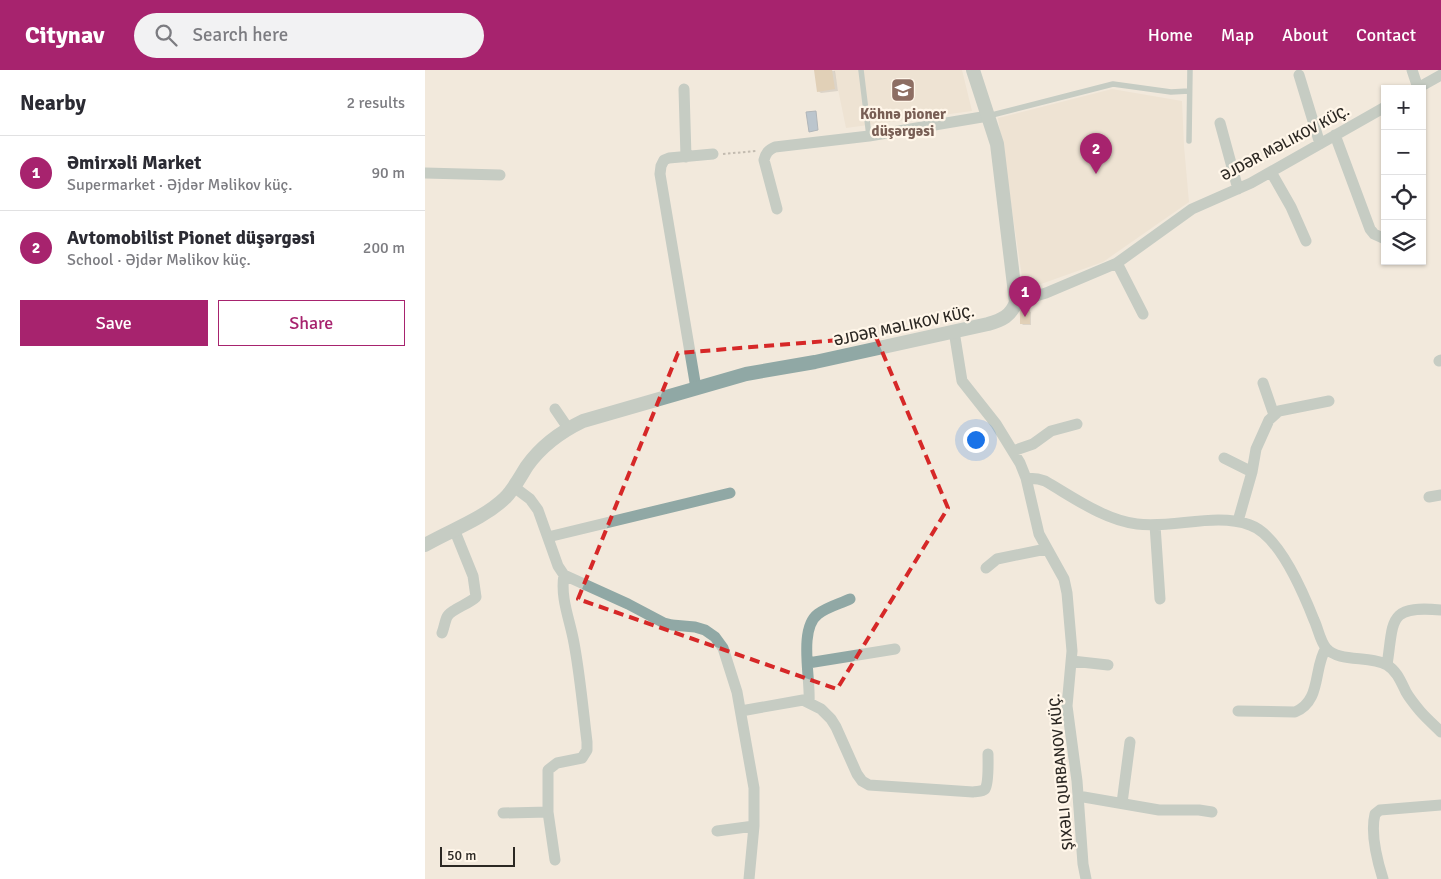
<!DOCTYPE html>
<meta charset="utf-8">
<style>
body{margin:0;font-family:Signika,sans-serif;background:#f2f2f3;color:#2b2b33}
.controls{position:absolute;right:15px;top:15px;display:grid;overflow:hidden;border-radius:0px;box-shadow:0 1px 4px #0004}
.controls button{width:45px;height:45px;display:grid;place-items:center;padding:0;border:0;border-bottom:1px solid #e1e1e2;background:#fff;color:#2b2b33;font:25px sans-serif}
.scale{position:absolute;left:15px;bottom:12px;width:75px;box-sizing:border-box;padding-left:5px;border:2px solid #2c2823;border-top:0;font-size:14px;line-height:18px;white-space:nowrap;color:#2c2823;-webkit-text-stroke:4px #fff6e9;paint-order:stroke}
.you{position:absolute;left:550px;top:369px;width:18px;height:18px;margin:-12px;border:4px solid #fff;border-radius:50%;background:#1a73e8;box-shadow:0 0 0 8px #1a73e833}
.badge{display:grid;place-items:center;width:32px;height:32px;border-radius:50%;background:#a7236e;color:#fff;font-size:16px;font-weight:700}
.pin{position:absolute;translate:-50% -41px;filter:drop-shadow(0 1px 2px #0008)}
.pin::after{content:'';position:absolute;top:26px;width:18px;height:15px;background:inherit;clip-path:polygon(0 0,100% 0,50% 100%)}
.list{margin:0;padding:0;list-style:none}
h2{display:flex;justify-content:space-between;align-items:center;height:65px;margin:0;padding:0 20px;font-size:21px}
h2 small{font-size:16px;font-weight:400;color:#7c7c81}
.list li{display:grid;grid-template-columns:32px 1fr auto;gap:15px;align-items:center;box-sizing:border-box;height:75px;padding:0 20px;border-top:1px solid #e1e1e2}
.list b{display:block;font-size:19px;white-space:nowrap}
.list p{margin:0;font-size:16px;white-space:nowrap;color:#7c7c81}
.list em{font-size:16px;font-style:normal;color:#7c7c81}
.actions{display:flex;gap:10px;padding:15px 20px}
.actions a{flex:1;padding:11px 0;border:1px solid #a7236e;border-radius:0px;text-align:center;font-size:18px;color:#a7236e}
.actions .main{background:#a7236e;color:#fff}
.icon{flex:none;width:28px;height:28px;fill:none;stroke:currentColor;stroke-width:2;stroke-linecap:round;stroke-linejoin:round}
.map{position:relative;flex:none;width:1016px;height:809px;overflow:hidden}
header{display:flex;align-items:center;gap:30px;box-sizing:border-box;height:70px;padding:0 25px;background:#a7236e;color:#fff}
header strong{font-size:24px}
nav{display:flex;gap:28px;margin-inline-start:auto;font-size:18px}
.search{width:350px;height:45px;background:#f2f2f3;display:flex;align-items:center;gap:12px;box-sizing:border-box;padding:0 18px;border-radius:28px;color:#7c7c81;font-size:19px}
main{display:flex}
aside{flex:1;background:#fff}
.map>svg:first-child{display:block}
.built{fill:#e8dbc8}
.water{fill:#7899ba;stroke:#61778d}
.shadow{fill:#0003}
.building{fill:#ccb18a}
.lines{fill:none;stroke-linecap:round;stroke-linejoin:round}
.path{stroke:#89837a;stroke-width:2;stroke-dasharray:2.5 2.5;stroke-linecap:butt}
.service{stroke:#90a8a5;stroke-width:5.5}
.minor{stroke:#90a8a5;stroke-width:11}
.tertiary{stroke:#90a8a5;stroke-width:14}
.marked{fill:none;stroke:#d62828;stroke-width:4;stroke-dasharray:10 6;stroke-linejoin:round}
.labels{text-anchor:middle;stroke-width:4.5;stroke-linejoin:round;paint-order:stroke}
.education-label{font-size:15px;font-weight:bold;fill:#785e54;stroke:#fff6e9}
.street-label{font-size:15px;fill:#2c2823;stroke:#fff6e9}
</style>
<header>
<strong>Citynav</strong>
<div class="search"><svg class="icon" aria-label="search" viewBox="0 0 24 24"><circle cx="10" cy="10" r="6"/><path d="M15 15l6 6"/></svg>Search here</div>
<nav><a>Home</a><a>Map</a><a>About</a><a>Contact</a></nav>
</header>
<main>
<aside>
<h2>Nearby<small>2 results</small></h2>
<ul class="list">
<li><span class="badge">1</span><div><b>Əmirxəli Market</b><p>Supermarket · Əjdər Məlikov küç.</p></div><em>90 m</em></li>
<li><span class="badge">2</span><div><b>Avtomobilist Pionet düşərgəsi</b><p>School · Əjdər Məlikov küç.</p></div><em>200 m</em></li>
</ul>
<div class="actions"><a class="main">Save</a><a>Share</a></div>
</aside>
<div class="map">
<svg width="1016" height="809" viewBox="0 0 1016 809">
<rect width="100%" height="100%" fill="#f2e9dc"/>
<!-- built -->
<path class="built" d="M409,0h128l10,41 -126,17z
M687,19l70,12 2,45 5,56 -86,60 -79,28 -26,-172z"/>
<!-- water -->
<path class="water" d="M391,41l2,19 -9,2 -3,-20z"/>
<!-- shadow -->
<path class="shadow" d="M401,0l9,1 3,20 -17,2 -3,-2z
M604,241l2,1v13h-8l-1,-1z"/>
<!-- building -->
<path class="building" d="M389,0h18l3,19 -18,3z
M595,240h10v14h-10z"/>
<g class="lines">
<!-- path -->
<path class="path" d="M298,84l33,-3"/>
<!-- service -->
<path class="service" d="M436,0l8,66
M563,46l125,-32 58,8 18,-1
M764,71l1,-71"/>
<!-- minor -->
<path class="minor" d="M987,0l6,18
M874,5l21,69
M259,19l2,68
M991,19l25,-14
M795,53l18,66
M910,65l35,94 4,5 11,5
M846,102l20,35 15,34
M0,103l75,2
M352,139l-13,-49c2,-7 4,-10 11,-13l94,-11 119,-20
M692,193l26,51
M591,232l30,-9 71,-30 75,-54 59,-26 134,-76
M529,261l8,50 34,43 24,39 6,15 13,56 25,45 3,14 5,58 -5,55 10,75 6,83 3,15
M1014,291l2,-1
M838,313l11,32
M271,318l-36,-214 1,-8 3,-6 5,-2 44,-4
M130,339l13,19
M588,381l20,-7 18,-13 26,-7
M799,388l28,14
M601,408l12,1 7,2c28,16 59,39 92,43 35,5 79,-12 113,1 29,10 53,67 64,95 4,8 6,21 12,28 13,15 44,7 61,17 10,6 14,17 19,27 4,7 9,13 14,19 6,7 14,14 21,21
M89,417l16,12 8,11 20,56 6,9 64,29 36,19 8,2 23,2 10,3 10,7 8,11 14,44 17,96v38l-5,53
M1004,427l12,-2
M813,451l14,-49 4,-23 13,-29 10,-9 50,-10
M730,455l5,74
M123,467l182,-44
M561,498l11,-9 49,-10
M17,563c2,-5 3,-12 5,-16 3,-7 22,-13 29,-20l-3,-21 -19,-47
M647,591l36,4
M383,593l87,-14
M962,595c7,-45 0,-60 54,-55
M384,632c2,-22 -11,-73 9,-88 9,-7 21,-10 32,-15
M316,641l62,-11 18,9 10,10 5,8 21,47 5,7 7,4 104,7c4,-1 9,0 12,-3 4,-6 3,-27 3,-35
M813,641l57,1c27,-11 18,-44 31,-64
M653,726l81,14h40l13,2
M697,733l8,-61
M78,743l45,-1
M292,761l37,-5
M130,790l-7,-48v-42l9,-7 25,-5 5,-8v-8c-4,-33 -7,-67 -13,-99 -4,-23 -14,-45 -10,-68
M958,809c-6,-19 -13,-45 -8,-65l5,-4 61,-5"/>
<!-- tertiary -->
<path class="tertiary" d="M0,475c26,-15 58,-26 80,-47 9,-9 15,-21 22,-32 15,-21 33,-34 56,-45l163,-47 69,-12 173,-38c14,-4 23,-8 28,-22l-19,-158 -24,-74"/>
</g>
<!-- marked area -->
<path d="M0 0H1016V809H0ZM451,267l72,171 -111,181 -259,-90 100,-246z" fill="#f2e9dc" fill-opacity=".55" fill-rule="evenodd"/>
<path class="marked" d="M451,267l72,171 -111,181 -259,-90 100,-246z"/>
<!-- icons -->
<defs>
<symbol id="school-square" viewBox="-11 -11 22 22"><rect x="-9" y="-9" width="18" height="18" rx="4" fill="#8d6e63" stroke="#fff6e9"/><path d="M0-5L7-2L0 1L-7-2ZM-4 1L0 2.5L4 1V4Q0 6-4 4Z" fill="#fff"/></symbol>
</defs>
<g fill-rule="evenodd">
<use href="#school-square" x="464" y="6" width="28" height="28"/>
</g>
<g class="labels">
<!-- education labels -->
<g class="education-label">
<text x="478" y="49">Köhnə pioner<tspan x="478" dy="17">düşərgəsi</tspan></text>
</g>
<!-- street labels -->
<g class="street-label">
<text transform="translate(860 73) rotate(-28)" y="5">ƏJDƏR MƏLIKOV KÜÇ.</text>
<text transform="translate(479 256) rotate(-12)" y="5">ƏJDƏR MƏLIKOV KÜÇ.</text>
<text transform="translate(636 702) rotate(-95)" y="5">ŞIXƏLI QURBANOV KÜÇ.</text>
</g>
</g>
</svg>
<div class="controls">
<button>+</button>
<button>−</button>
<button><svg class="icon" aria-label="locate" viewBox="0 0 24 24"><circle cx="12" cy="12" r="6"/><path d="M12 2v4M12 18v4M2 12h4M18 12h4"/></svg></button>
<button><svg class="icon" aria-label="layers" viewBox="0 0 24 24"><path d="M12 4l9 5-9 5-9-5zM3 14l9 5 9-5"/></svg></button>
</div>
<div class="scale">50 m</div>
<div class="you"></div>
<div class="pin badge" style="left:600px;top:247px">1</div>
<div class="pin badge" style="left:671px;top:104px">2</div>
</div>
</main>
